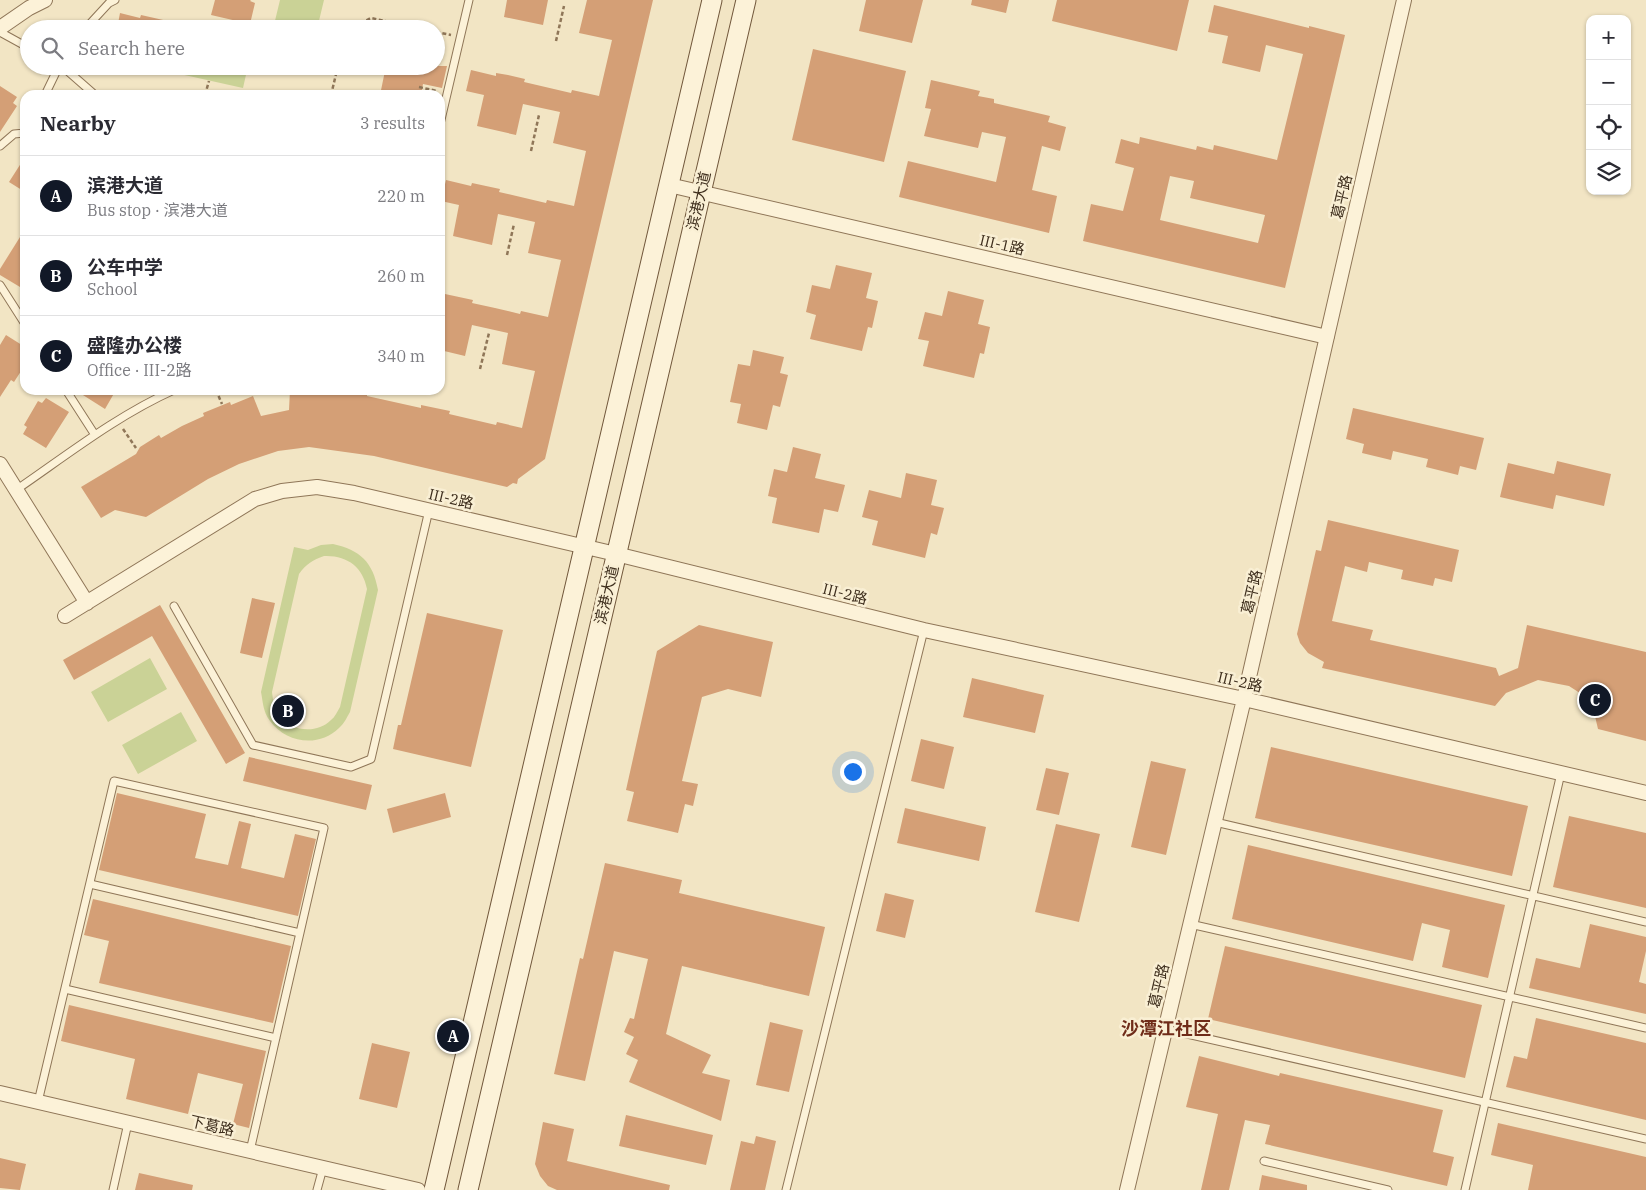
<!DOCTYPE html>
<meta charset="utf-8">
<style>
body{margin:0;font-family:"IBM Plex Serif","Noto Sans SC",serif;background:#f7f7f7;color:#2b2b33}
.controls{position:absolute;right:15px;top:15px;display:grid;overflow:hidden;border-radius:10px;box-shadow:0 1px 4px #0004}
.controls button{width:45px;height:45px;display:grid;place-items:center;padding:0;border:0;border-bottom:1px solid #e1e1e2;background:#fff;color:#2b2b33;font:25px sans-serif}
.you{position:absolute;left:852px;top:771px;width:18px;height:18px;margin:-12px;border:4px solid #fff;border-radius:50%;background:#1a73e8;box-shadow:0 0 0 8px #1a73e833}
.badge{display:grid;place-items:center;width:32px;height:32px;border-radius:50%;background:#111827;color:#fff;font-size:16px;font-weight:700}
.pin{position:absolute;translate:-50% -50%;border:2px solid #fff;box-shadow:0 1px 5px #0006}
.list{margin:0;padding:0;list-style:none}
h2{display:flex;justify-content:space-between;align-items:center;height:65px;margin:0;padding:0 20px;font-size:21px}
h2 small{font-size:16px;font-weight:400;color:#7c7c81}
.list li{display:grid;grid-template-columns:32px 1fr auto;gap:15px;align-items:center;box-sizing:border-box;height:80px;padding:0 20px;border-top:1px solid #e1e1e2}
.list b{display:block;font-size:19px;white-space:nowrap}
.list p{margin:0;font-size:16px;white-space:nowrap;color:#7c7c81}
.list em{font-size:16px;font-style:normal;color:#7c7c81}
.icon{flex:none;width:28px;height:28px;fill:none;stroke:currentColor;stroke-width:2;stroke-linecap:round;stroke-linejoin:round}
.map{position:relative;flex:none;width:1646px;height:1190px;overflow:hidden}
.search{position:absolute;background:#fff;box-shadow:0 1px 4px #0004;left:20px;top:20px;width:425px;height:55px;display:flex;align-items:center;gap:12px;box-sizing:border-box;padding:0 18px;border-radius:28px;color:#7c7c81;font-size:19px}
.panel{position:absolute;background:#fff;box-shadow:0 1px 4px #0004;left:20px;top:90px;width:425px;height:305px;border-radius:15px}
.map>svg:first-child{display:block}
.green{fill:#cad296;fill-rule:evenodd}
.building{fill:#d49f76;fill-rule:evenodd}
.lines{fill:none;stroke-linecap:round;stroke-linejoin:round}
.lane-casing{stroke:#8f7658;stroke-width:9}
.street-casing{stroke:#8f7658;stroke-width:16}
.secondary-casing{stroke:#71573b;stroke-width:21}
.path{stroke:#8f7658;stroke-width:2.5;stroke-dasharray:4 2.5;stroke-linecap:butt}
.lane{stroke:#fcf2d8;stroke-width:7}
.street{stroke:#fcf2d8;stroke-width:14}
.secondary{stroke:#fcf2d8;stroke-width:19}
.labels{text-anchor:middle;stroke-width:5;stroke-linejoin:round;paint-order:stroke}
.street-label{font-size:15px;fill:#3e2e1d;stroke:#f9efd4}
.quarter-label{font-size:18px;font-weight:bold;fill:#6f2c19;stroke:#f9efd4}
</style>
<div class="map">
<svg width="1646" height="1190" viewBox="0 0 1646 1190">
<rect width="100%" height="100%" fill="#f2e5c4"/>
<!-- green -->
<path class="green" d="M280,0h44l-7,29h-44z
M182,66h66l-5,22 -63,-14z
M333,544c27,6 40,18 45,46l-28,122c-3,5 -6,12 -11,16 -20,20 -53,15 -69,-7 -7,-9 -7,-19 -9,-29l33,-145 14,3 13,-5zM324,556c23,-1 39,11 43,33l-27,118c-3,5 -5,10 -9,13 -15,15 -41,11 -52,-5 -5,-7 -6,-15 -7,-23l27,-118c7,-10 14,-14 25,-18z
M150,658l17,31 -59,33 -17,-30z
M181,712l16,29 -59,33 -16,-29z"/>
<!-- building -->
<path class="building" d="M215,0h36l-1,1 5,2 -5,21 -39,-9z
M507,0h41l-5,25 -39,-8z
M587,0h66l-108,459 -27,20 -1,5 -4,-1 -6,4 -133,-31 -65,-9 -31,4 -39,13 -31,15 -62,38 -31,-7 -14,8 -20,-31 55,-33 4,-7 19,-12 2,3 21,-12 22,-10 -1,-3 27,-11 1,3 22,-9 8,20 28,-6 1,-20h54v1l23,1v4l54,12v-3l29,6 -1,3 47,11 1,-3 25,6 13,-57 -33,-7 6,-31 -36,-8 -7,31 -25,-6v-54l4,1 1,-3 28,6 -1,3 23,5 25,6 1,-3 27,6 13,-57 -33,-7 7,-31 -18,-4 -19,-4 -6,31 -39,-9 6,-31 -18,-4 5,-21 25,6 1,-3 28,6 -1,3 47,11 1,-3 27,6 12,-55 -33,-8 7,-31 -37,-8 -7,31 -39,-9 7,-31 -18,-4 5,-21 25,6v-3l12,2 17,4 -1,3 47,11 1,-3 27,6 13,-56 -33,-7z
M866,0h57l-11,43 -53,-12z
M972,0h37l-3,13 -35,-8z
M1057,0h132l-12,51 -125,-30z
M1214,5l95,23v-2l36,9 -60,253 -202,-47 8,-37 32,7 11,-43 -19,-5 6,-24 18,5 1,-7 56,13 1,-4 16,4 1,-5 63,15 26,-106 -37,-9 -6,27 -38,-9 6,-27 -20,-4zM1170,176l24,5 -4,17 75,17 -7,28 -98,-23z
M120,13l20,5 1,-3 40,9v5h-64z
M813,49l93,22 -22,91 -92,-22z
M386,66h61l-5,22 -19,-4 -2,11h-41z
M931,80l49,11 -2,5 16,3v4l56,13 -2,6 18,5 -6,24 -18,-5 -10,44 25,6 -8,37 -150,-36 9,-36 88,21 10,-45 -24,-5 -4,16 -54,-12 7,-27 -6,-1z
M0,86l17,11 -4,6 4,3 -17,26z
M25,157v35l-16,-10z
M25,229v51l-5,7 -20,-12v-6z
M836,265l36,8 -6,25 12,3 -6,27 -4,-1 -6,24 -52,-12 6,-24 -10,-3 6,-27 18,4z
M948,291l36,9 -6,24 12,3 -6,27 -4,-1 -6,25 -51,-12 6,-25 -11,-2 7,-27 17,4z
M6,335l19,12v18l-11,17 -3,-2 -11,17v-52z
M753,350l31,7 -4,16 8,2 -8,32 -7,-2 -6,25 -30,-7 4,-19 -11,-2 8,-38 12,2z
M75,390h41l-11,19z
M46,398l23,14 -23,36 -23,-14 4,-7 -3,-2 14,-24 4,2z
M1353,408l131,30 -8,32 -16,-4 -2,9 -32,-8 2,-8 -35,-8 -2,9 -29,-7 2,-9 -18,-5z
M793,447l28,7 -6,24 30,7 -7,27 -14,-3 -5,24 -47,-10 5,-25 -9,-2 6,-27 13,3z
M1557,461l54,13 -7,32 -48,-11 -3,14 -53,-12 8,-34 46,11z
M906,473l31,7 -6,25 13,3 -7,27 -6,-2 -6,25 -53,-13 6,-24 -16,-4 7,-27 32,8z
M1328,520l131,30 -7,32 -17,-4 -2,8 -32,-7 2,-9 -34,-8 -2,10 -22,-6 -13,55 41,9 -3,10 126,28 3,8 19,-8 9,-43 119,27v89l-48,-12 -4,-17 -11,-17 -14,-9 -31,-6 -32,13 -11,13 -173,-38 2,-6 -16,-9 -8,-10 -3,-9 19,-84 5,1z
M252,598l23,5 -13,55 -22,-5z
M160,605l85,148 -19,11 -74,-128 -78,44 -11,-20z
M427,613l76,17 -32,137 -78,-18 5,-24h3z
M699,625l74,17 -12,55 -33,-8 -26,8 -20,84 16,3 -5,22 -8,-2 -7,29 -51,-12 7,-29 -8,-2 31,-139z
M972,678l72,17 -9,38 -72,-16z
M921,739l33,8 -10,42 -33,-8z
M1271,747l257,59 -16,70 -257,-58z
M249,757l123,28 -6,25 -123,-29z
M1151,761l35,8 -20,86 -35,-8z
M1046,768l23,5 -10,42 -23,-5z
M117,793l89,21 -11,44 33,7 11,-44 12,3 -10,44 43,10 11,-44 21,5 -18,77 -199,-46z
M445,793l6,24 -58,16 -6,-24z
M905,808l81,19 -7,34 -82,-18z
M1569,816l77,17v75l-93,-21z
M1056,824l44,10 -21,88 -44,-10z
M1248,845l257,60 -17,73 -46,-11 8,-37 -28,-7 -9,38 -181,-42z
M605,863l77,17 -3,13 146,34 -16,69 -127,-30 -16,68 45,21 -9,18 28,7 -9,41 -92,-39 9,-22 -12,-6 8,-17 -10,-5 6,-14 4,1 14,-60 -34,-8 -29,130 -31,-7 26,-116 3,1z
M885,893l29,7 -9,38 -29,-7z
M93,899l198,47 -18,77 -174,-40 10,-42 -25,-6z
M1590,924l56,13v14l-7,31 7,2v30l-117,-26 7,-30 44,10z
M1225,946l257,59 -17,73 -257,-59z
M69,1005l197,46 -17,77 -16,-4 10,-40 -45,-11 -10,41 -62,-15 9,-40 -74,-18z
M1536,1018l110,25v77l-140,-33 8,-31 13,3z
M770,1022l33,8 -14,62 -33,-7z
M372,1043l38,9 -13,56 -38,-9z
M1199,1056l80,20 1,-3 163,37 -10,42 21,5 -7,29 -182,-42 5,-19 -25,-5 -16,70h-28l17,-76 -32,-7z
M626,1115l87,20 -7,30 -87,-19z
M543,1122l31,7 -7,32 103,24 -1,5h-112l-9,-4 -8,-10 -5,-12z
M1498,1123l148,34v33h-118l5,-25 -42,-10z
M756,1136l20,5 -11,49h-35l11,-49 13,3z
M0,1158l26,6 -6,26 -20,-2z
M139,1173l54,12 -1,5h-57z
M1262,1175l45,10v5h-48z"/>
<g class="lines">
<defs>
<path id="lane" d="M85,29l24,-26 6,-3
M0,32l29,16
M62,66l33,29
M45,95l14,-29
M440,124l29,-124
M0,146l14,-12 11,-1
M0,285l25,39
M66,390l29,45
M16,490c51,-35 102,-75 158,-100
M174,606l79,139 98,22 20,-8 58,-249
M1215,822l431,100
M90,884l210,49
M1190,924l456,104
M65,989l211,49
M1165,1029l481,110
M38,1102l76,-321 210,47 -74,323
M1264,1161l124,29
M113,1190l15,-67
M317,1190l6,-22
M786,1190l138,-560
M1465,1190l96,-417"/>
<path id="street" d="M0,28l29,-20 16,-8
M669,185l658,152
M0,464l87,139
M65,616l190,-117 27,-8 35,-4 37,6 262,61 308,76 320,69 402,94
M0,1093l418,97
M1127,1190l117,-491 160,-699"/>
<path id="secondary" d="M434,1190l278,-1190
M468,1190l278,-1190"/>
</defs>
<!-- lane casing -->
<use href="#lane" class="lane-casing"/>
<!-- street casing -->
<use href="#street" class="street-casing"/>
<!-- secondary casing -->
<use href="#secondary" class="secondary-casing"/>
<!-- path -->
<path class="path" d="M349,29l22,-11 51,11
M436,32l15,3
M556,41l8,-35
M419,87l18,4
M205,95l4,-14
M331,95l7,-29
M531,151l8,-36
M507,255l7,-31
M480,369l9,-36
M216,390l6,14
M123,429l13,19"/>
<!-- lane -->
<use href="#lane" class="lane"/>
<!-- street -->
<use href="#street" class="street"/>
<!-- secondary -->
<use href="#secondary" class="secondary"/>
</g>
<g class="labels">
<!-- street labels -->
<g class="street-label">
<text transform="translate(1342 197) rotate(-77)" y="5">葛平路</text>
<text transform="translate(699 201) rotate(-77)" y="5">滨港大道</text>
<text transform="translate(1002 245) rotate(13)" y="5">III-1路</text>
<text transform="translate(451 499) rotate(13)" y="5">III-2路</text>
<text transform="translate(1252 592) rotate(-77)" y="5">葛平路</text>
<text transform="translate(845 594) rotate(14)" y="5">III-2路</text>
<text transform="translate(607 595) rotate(-77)" y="5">滨港大道</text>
<text transform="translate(1240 682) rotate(13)" y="5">III-2路</text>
<text transform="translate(1159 986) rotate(-77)" y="5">葛平路</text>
<text transform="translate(212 1126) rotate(13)" y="5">下葛路</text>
</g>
<!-- quarter labels -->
<g class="quarter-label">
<text x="1166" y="1035">沙潭江社区</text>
</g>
</g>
</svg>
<div class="controls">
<button>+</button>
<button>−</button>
<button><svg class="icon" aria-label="locate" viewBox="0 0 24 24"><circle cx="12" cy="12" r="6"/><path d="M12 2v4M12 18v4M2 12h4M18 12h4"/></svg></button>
<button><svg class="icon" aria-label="layers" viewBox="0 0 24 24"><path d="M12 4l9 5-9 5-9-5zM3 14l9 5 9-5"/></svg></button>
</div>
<div class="you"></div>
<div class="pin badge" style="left:453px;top:1036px">A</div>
<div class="pin badge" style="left:288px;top:711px">B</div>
<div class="pin badge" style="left:1595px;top:700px">C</div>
<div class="search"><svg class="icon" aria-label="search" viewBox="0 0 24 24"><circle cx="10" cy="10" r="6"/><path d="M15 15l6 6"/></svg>Search here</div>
<section class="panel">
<h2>Nearby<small>3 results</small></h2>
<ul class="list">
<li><span class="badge">A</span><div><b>滨港大道</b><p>Bus stop · 滨港大道</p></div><em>220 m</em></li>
<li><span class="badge">B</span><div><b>公车中学</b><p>School</p></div><em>260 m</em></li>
<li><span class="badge">C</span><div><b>盛隆办公楼</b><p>Office · III-2路</p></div><em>340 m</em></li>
</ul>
</section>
</div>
